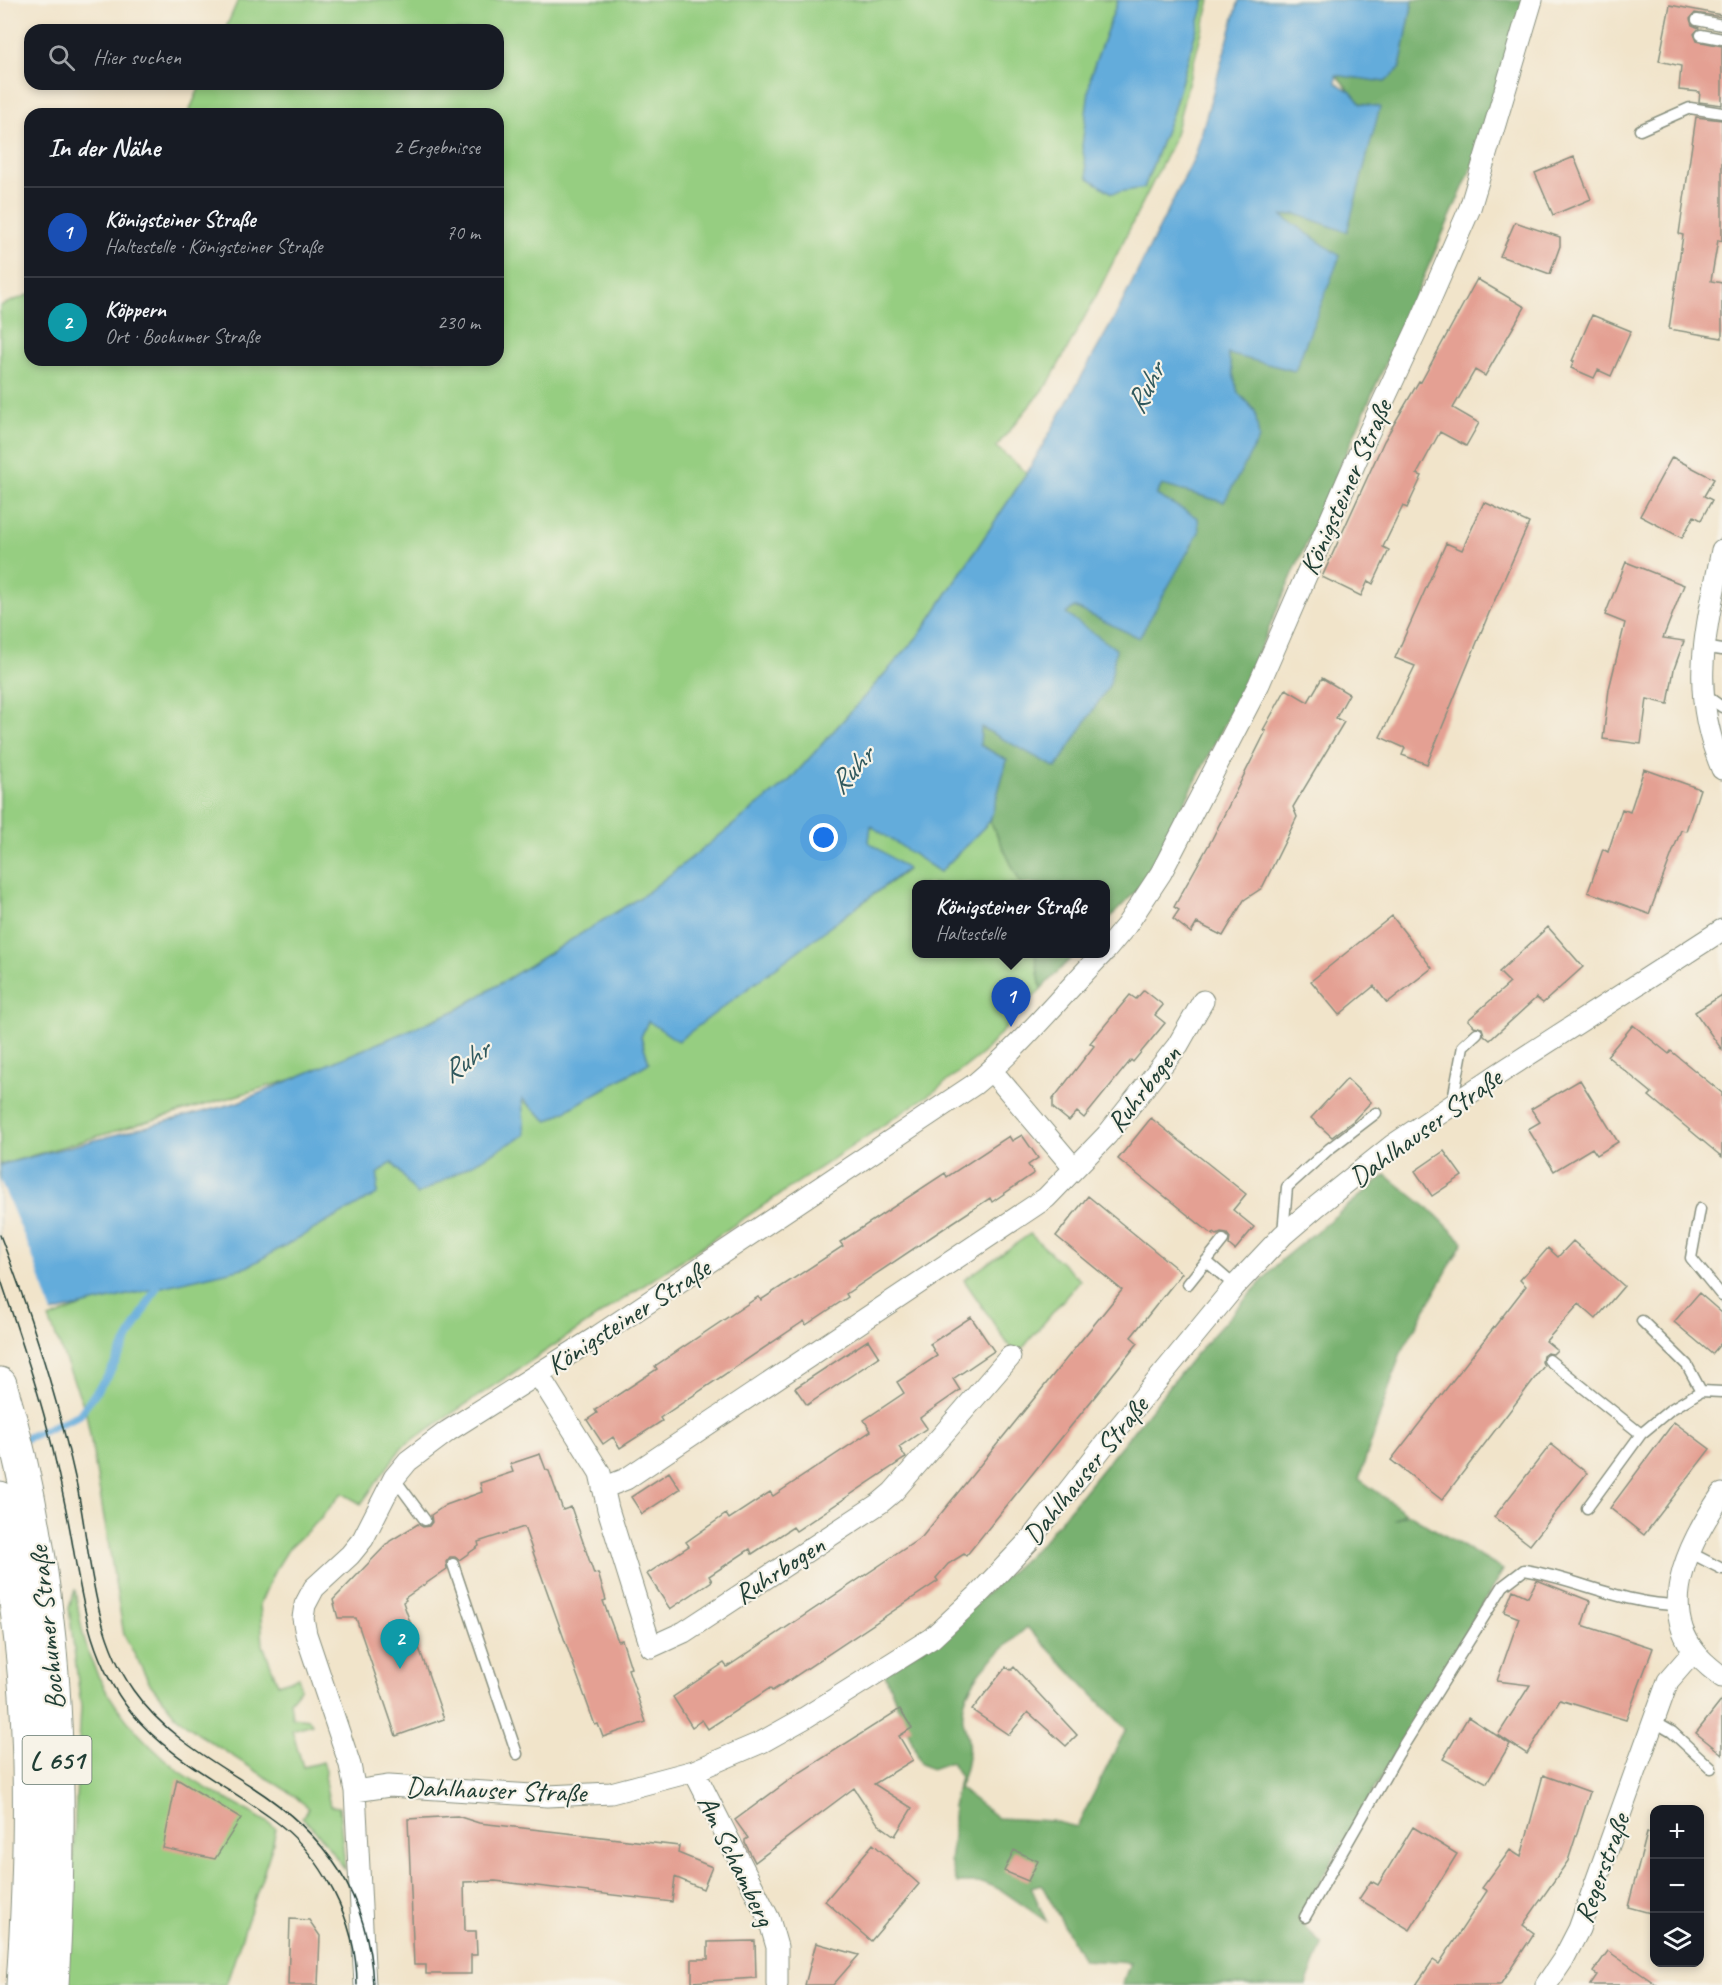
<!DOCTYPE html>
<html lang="de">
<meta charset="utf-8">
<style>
body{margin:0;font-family:Caveat,sans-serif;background:#20242c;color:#f1f3f6}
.controls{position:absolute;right:18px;bottom:18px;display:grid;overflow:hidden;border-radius:12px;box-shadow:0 3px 9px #0003}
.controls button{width:54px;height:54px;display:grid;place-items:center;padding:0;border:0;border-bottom:2px solid #363941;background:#171b24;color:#f1f3f6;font:30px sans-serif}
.you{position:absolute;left:824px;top:838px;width:21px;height:21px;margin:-15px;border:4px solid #fff;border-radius:50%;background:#1a73e8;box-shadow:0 0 0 9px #1a73e833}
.badge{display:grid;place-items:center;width:39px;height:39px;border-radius:50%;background:#7c3aed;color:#fff;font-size:20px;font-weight:700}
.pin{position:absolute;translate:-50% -50px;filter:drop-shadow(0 2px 3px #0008)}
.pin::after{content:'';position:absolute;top:32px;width:21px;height:18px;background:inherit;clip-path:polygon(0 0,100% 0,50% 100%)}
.popup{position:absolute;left:912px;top:880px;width:198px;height:78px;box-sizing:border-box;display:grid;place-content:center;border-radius:12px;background:#171b24;filter:drop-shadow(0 2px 4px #0005);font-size:20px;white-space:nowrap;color:#9ea1a6}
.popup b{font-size:22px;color:#f1f3f6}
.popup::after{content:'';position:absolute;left:50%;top:100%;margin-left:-12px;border:12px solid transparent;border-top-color:#171b24}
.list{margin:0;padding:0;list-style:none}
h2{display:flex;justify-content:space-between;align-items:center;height:78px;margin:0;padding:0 24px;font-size:26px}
h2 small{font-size:20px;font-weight:400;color:#9ea1a6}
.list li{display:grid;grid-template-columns:39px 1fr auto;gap:18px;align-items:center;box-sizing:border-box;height:90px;padding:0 24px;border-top:2px solid #363941}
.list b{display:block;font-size:22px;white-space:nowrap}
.list p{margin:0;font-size:20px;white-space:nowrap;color:#9ea1a6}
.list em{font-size:20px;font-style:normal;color:#9ea1a6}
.icon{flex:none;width:33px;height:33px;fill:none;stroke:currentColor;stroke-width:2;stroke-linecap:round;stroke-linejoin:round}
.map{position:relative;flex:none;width:1722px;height:1985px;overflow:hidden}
.search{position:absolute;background:#171b24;box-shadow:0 3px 9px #0003;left:24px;top:24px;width:480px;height:66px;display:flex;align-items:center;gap:15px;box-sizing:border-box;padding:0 21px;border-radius:18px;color:#9ea1a6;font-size:22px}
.panel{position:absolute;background:#171b24;box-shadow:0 3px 9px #0003;left:24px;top:108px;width:480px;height:258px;border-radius:18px}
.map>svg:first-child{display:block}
.green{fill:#96ce81;stroke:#5a865a;stroke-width:1.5}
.forest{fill:#78b16f;stroke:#4c7752;stroke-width:1.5;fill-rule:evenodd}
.water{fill:#64acdb;stroke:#427488;stroke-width:1.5}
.pier{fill:#f1e4ca}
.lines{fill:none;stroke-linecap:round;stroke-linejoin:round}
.stream{stroke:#64acdb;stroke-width:8}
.building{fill:#e4a093}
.service-casing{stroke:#88907f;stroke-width:13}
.minor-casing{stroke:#88907f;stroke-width:23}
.primary-casing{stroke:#88907f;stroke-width:35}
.service{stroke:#fff;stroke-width:10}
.minor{stroke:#fff;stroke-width:21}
.primary{stroke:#fff;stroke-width:33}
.tram{stroke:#1f3d34;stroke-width:1.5}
.labels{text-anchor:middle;stroke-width:4.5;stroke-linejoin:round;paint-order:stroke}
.shield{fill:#f7f3e8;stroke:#60746a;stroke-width:1.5}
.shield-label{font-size:27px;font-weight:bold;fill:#1f3d34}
.street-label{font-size:28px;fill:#1f3d34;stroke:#f7f3e8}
.water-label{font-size:30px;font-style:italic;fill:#30595e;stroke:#f7f3e8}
</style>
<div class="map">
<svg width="1722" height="1985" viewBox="0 0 1722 1985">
<rect width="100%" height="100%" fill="#f7f3e8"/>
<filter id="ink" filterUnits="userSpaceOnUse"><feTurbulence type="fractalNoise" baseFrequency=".0167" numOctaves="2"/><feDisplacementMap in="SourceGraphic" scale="12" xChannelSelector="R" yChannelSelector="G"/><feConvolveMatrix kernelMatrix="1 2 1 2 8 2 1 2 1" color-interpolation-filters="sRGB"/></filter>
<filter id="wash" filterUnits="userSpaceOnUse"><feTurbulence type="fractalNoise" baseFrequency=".008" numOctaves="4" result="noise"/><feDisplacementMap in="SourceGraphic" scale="24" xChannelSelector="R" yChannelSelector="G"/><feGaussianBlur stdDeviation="1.35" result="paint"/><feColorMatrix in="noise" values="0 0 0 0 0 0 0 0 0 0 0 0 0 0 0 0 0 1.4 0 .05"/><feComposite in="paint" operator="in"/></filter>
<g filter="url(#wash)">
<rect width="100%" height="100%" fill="#f1e4ca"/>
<!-- green -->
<path class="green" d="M238,0h880l-27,74 53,114 29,-77 32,-111h5l-37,142 -77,154 -47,86 -53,65 31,26 -107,161 -130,146 -146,115 -187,115 -164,69 -293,86v-859l30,-12v66h468v-246h-310l13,-30h297v-54h-273z
M990,821l31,63h-105v70h119l6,35 -58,64 -47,37 -534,357 -41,57 -19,-11 -25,29 -28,26 -16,26 -13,30 3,41 15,39 21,-7 1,12 -10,12 2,16 17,2 3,5 -20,6 11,37 20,-5 3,8 -1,12 5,24 9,1 6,62 -25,-33 -18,-19 7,-9 -20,-16 -91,-58 -23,-19 -24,-30 -27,-50 -38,-223 -37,-93 56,-22 273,-123 14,-13 25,34 104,-96 27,22 101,-58 -8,-26 7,-16 132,-58 127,-93 -39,-28 3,-17 69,47z
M1030,1234l50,46 -64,76 -52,-76z
M75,1589c4,24 7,49 16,71 17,43 51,82 87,110 31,23 67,37 98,58l-4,19 -46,138h-160l15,-278 -12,-99z"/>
<!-- forest -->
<path class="forest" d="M1413,0h111l-51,165 -234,531 -96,188 -37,38v-38h-85l-31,-63 17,-61 -27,-15 1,-18 75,40 9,-153 132,-96 -41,-23 6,-10 62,17 31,-91 -17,-18 -11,-40 68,18 -14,-155 15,-2 84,-106 -19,-4 -25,-29 49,7 15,-14z
M1035,954h40l-34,35z
M1386,1175l49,39 28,28 -63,113 -41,124 47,34 -12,7 15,-6 94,56 -205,349 24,26 -16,40h-184l8,-22 -47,-3 -42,-76 -10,3 15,34 -45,-31 -17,-7h-27l-7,-21 3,-26v-32l7,-27 -9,-15 -20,7 -10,-5 -37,-92 48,-29 110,-100 153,-188 86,-95zM1027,1627l99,102 -49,98 -25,-6 -54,-3 -39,-30c6,-15 11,-29 9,-46 0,-7 -4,-15 -5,-22 -4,-38 39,-70 64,-93z"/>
<!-- water -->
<path class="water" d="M1118,0h87l-32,111 -29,77 -32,5 -24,-15 -6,-32 9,-72z
M1239,0h174l-13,68 -15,14 -49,-7v8l15,9 10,12 19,3 -33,125 -51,-18 -14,2 58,40 -45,115 -67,-17 10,39 17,18 4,27 -35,64 -62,-17 -6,10 42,23 1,14 -60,106 -65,-31 -8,7 50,35 -6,35 -54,84 -75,-41 -1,18 27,15 -17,61 -50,51 -69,-46 -2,16 38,27 -229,172 -30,-20 -7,16 8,26 -101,58 -26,-22 3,36 -108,60 -25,-33 -14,12 -1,20 -130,73 -247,58v-160l236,-62 221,-93 187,-115 146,-115 130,-146 107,-161 88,-156 80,-161z"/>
<!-- pier -->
<path class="pier" d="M0,1180l32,75 21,61 -53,12z"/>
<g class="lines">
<!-- stream -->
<path class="stream" d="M22,1440l57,-25 30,-41 52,-95"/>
</g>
<g id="blocks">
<!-- building -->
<path class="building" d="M1670,5l52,10v2l-27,-4 -5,6 2,6 7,3 -5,6 3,7 25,5v59l-23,-3 1,-10 -21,-2 2,-24 -22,-5z
M1696,117l26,3v121l-4,-1 -7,41 11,2v55l-53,-9 14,-94 -4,-1z
M1574,157l17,42 -38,16 -18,-42z
M1515,222l45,15v9l-10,28 -50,-18z
M1477,279l48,28 -40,69 -10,-6 -22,38 26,15 -13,23 -26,-14 -23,42 5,2 -15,32 -4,-2 -20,41 6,3 -16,34 -5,-3 -7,15 -39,-19 62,-136 35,-60 2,1z
M1592,315l39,16 -20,45 -13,-6 -4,8 -23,-10 3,-7h-2z
M1672,457l42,22 -10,17 8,4 -11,20 -7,-4 -12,22 -42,-22z
M1484,502l45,21 -40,90 -62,151 -25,-9 3,-7 -25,-11 35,-71 -20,-8 51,-115 16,7z
M1626,562l58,23 -21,53 21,3 -10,28 -6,35 -21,-5 -6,45 -38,-5 6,-50 16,-66 -20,-8z
M1322,678l27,16 -13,24 8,4 -51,85 4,10 -35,71 -18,12 -21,36 -26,-13 -6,10 -18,-14 6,-9 -5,-3 38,-68 54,-108 -3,-1 23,-41 22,13z
M1644,769l56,20 -14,42 -5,-1 -32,84 -61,-22 15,-43 5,3 14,-43 8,3z
M1392,916l40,52 -45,35 -13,-17 -35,29 -28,-34z
M1548,927l35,40 -40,36 -8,-6 1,1 -46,42 -6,-5 -2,-7 -8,-2 -6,-6 42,-37 -11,-11z
M1144,990l19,15 -8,10 10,8 -32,39 -2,-2 -47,58 -7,-6 -8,9 -16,-13v-9l41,-53 -4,-3 40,-48 6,4z
M1722,995v55l-27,-38z
M1633,1025l36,29 2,-3 51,42v64l-73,-61 3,-3 -45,-37z
M1347,1079l24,23 -18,19 -21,16 -21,-19z
M1580,1080l38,62 -21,13 -5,-7 -38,23 -26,-42 12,-7 -9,-13z
M1151,1118l95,76 -13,16 21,17 -19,23 -6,-5 1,-7 -3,-4 -6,-1 -4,2 -3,-2 -1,2 -95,-76z
M1022,1135l16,23 -10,7 6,8 -42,29 -2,-4 -41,27 -103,69 2,3 -42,28 -2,-4 -144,97 2,3 -42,27 -7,-11 -10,7 -16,-24 10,-7 -2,-3 62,-41 -2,-3 103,-69 3,3 82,-54 -3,-4 105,-69 2,4 62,-41 3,5z
M1444,1151l18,25 -30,20 -17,-25z
M1088,1196l94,77 -51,64 7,6 -172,213 -2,-2 -16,10 -12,14 2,3 -147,98 -19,12 -2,-3 -62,41 -6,-9 -10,7 -19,-30 51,-34 3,4 195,-130 200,-247 -66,-54z
M1573,1241l51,45 -28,33 -17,-15 -33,37 11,9 -4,4 -6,-1 -4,3 -1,6 2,4 -102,134 -51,-40 135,-174 -6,-6 28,-32 10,9z
M1699,1293l23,20v29l-10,12 -38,-32z
M971,1317l23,34 -41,28 7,11 -40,28 7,10 -28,19 7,11 -2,1 -108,72 -3,-4 -41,27 -2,-5 -41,27 3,5 -42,28 -23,-35 42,-28 -3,-4 40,-28 3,5 41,-27 3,4 98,-65 -7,-11 40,-27 -7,-11 40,-26 -7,-12z
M868,1340l11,17 -72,48 -12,-17z
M1674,1422l36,27 -66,86 -34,-27z
M1551,1444l36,29 -57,72 -36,-28z
M540,1454l6,16 3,1 14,39 8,-3 23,67 4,-1 8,27 -3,1 15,40 4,-1 9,28 -3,1 18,53 -43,15 -5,-13 -3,1 -71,-198 -46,15 1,4 -20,14 -4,-3h-5l-4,5 1,7 -42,29 1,2 -3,2 41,117 -48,17 -40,-118h-18l-5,-18 57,-59 28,-17 5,3 6,-1 3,-4 -1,-7 15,-10 36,-13 -2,-9 33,-11 -3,-8z
M669,1472l11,17 -38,25 -11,-17z
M1537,1580l53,21 -8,24 71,23 -27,72 -66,-20 -33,54 -29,-19 32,-50 -33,-4 22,-63 -15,-6 9,-22 15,7z
M1006,1667l5,3 3,-3 63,68 -11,11 -38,-34 -19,23 -37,-25z
M1722,1700v54l-26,-21z
M900,1709l12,19 -13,8 14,24 -39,24 38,24 -17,28 -17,-12 -24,-36 -99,74 -10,-19v-3l3,-2 -13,-18 61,-45z
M1468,1717l42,27 -23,39 -44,-24z
M1543,1775l47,17 -22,69 -45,64 11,8 -5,8 -29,44h-84l17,-25 6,4 48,-73 -5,-3 28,-38 11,7z
M177,1779l64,39 -26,41 -52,-11z
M457,1816l22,7 200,23 -1,7 34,14 -9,22 -28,-12 -3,25 -177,-21 -31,1 1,49h11l1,24h-6v19h-45v-9h-12l-6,-146z
M1413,1827l44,27 -47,76 -51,-31 12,-18 7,4z
M1647,1833l7,1v80l-26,-7z
M873,1844l46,40 -48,57 -46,-40z
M1014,1850l24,11 -10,20 -24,-10z
M290,1919l19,1 11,16 -2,49h-30z
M755,1941l1,37 -64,4v-23h16v-17z
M816,1943l43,12 -26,30h-28z
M1608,1951l49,34h-67l7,-10 -4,-3z"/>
</g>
</g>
<g filter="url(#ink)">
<use href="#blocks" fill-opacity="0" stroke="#88907f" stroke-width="1.5"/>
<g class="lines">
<defs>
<path id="service" d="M1697,20l25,5
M1701,35l21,4
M1640,130l50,-22 32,5
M1704,647l18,3
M1705,695l17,12
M1452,1105l11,-59 14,-13
M1700,1209l-9,49 31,38
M1283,1233l4,-46 42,-38 47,-36
M1206,1261l29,25
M1188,1284l35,-44
M1642,1321l45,44 14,26
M1549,1360l92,74
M394,1478l31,42
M1587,1508l54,-74 29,-24 31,-19 21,1
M1689,1552l33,17
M453,1564l64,190
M1653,1721l19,11 39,36
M1305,1917l93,-163 105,-168 21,-16c52,8 101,35 154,35"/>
<path id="minor" d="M1722,550c-16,81 -34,139 0,219
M1106,950l20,-24 35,-53 98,-189 102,-235 58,-124 51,-117 62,-208
M991,1070l83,98
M538,1374l62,99 8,36 43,138 33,-15 196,-129 13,-11 117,-135
M603,1488l23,-9 420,-281 61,-63 71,-90 25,-44
M1722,1494c-29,43 -66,109 -27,158 7,10 17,17 27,25
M694,1771l75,148 8,28v38
M355,1791l34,-5 159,10 63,-3 83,-22 68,-29 41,-23 129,-81 45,-42 52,-55 76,-97 130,-158 48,-51 34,-29 76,-61 104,-70 225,-145
M365,1985l-10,-194 -5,-26 -44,-131 -3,-16 2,-13 9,-17 36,-33 13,-16 31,-61 14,-17 40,-30 150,-95 377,-252c46,-38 85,-87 127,-130
M1546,1985l17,-25 16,-31 89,-248 26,-30"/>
<path id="primary" d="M0,1384c59,196 64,398 52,601
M0,1498c12,70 23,141 27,213 5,91 2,183 -4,274"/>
</defs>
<!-- service casing -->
<use href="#service" class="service-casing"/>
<!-- minor casing -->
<use href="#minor" class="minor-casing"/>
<!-- primary casing -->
<use href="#primary" class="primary-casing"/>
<!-- service -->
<use href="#service" class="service"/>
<!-- minor -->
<use href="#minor" class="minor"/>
<!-- primary -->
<use href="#primary" class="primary"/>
<!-- tram -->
<path class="tram" d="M0,1235c32,82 58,165 77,251 14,68 15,145 56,204 30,43 74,68 118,96 75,48 118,109 122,199
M0,1277c19,57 39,114 53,173 6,27 12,53 17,80 12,66 17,127 61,182 38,47 92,71 140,106 52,36 86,104 86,167"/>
</g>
</g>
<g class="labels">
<!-- shield labels -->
<rect class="shield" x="22.5" y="1736" width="69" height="48" rx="4.5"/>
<g class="shield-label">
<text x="57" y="1769">L 651</text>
</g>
<!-- street labels -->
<g class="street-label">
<text transform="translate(1345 487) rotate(-66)" y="10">Königsteiner Straße</text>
<text transform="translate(1143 1088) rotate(-52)" y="10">Ruhrbogen</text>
<text transform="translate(1425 1127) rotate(-36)" y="10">Dahlhauser Straße</text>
<text transform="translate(628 1316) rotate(-33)" y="10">Königsteiner Straße</text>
<text transform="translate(1085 1470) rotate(-51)" y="10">Dahlhauser Straße</text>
<text transform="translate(779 1569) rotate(-33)" y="10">Ruhrbogen</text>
<text transform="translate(46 1628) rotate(-96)" y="10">Bochumer Straße</text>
<text transform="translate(496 1789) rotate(2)" y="10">Dahlhauser Straße</text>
<text transform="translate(737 1860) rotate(64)" y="10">Am Schamberg</text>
<text transform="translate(1601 1868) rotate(-70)" y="10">Regerstraße</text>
</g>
<!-- water labels -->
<g class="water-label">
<text transform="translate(1145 388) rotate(-62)" y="10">Ruhr</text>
<text transform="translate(851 770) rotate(-47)" y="10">Ruhr</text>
<text transform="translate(465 1061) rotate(-34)" y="10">Ruhr</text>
</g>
</g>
</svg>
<div class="controls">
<button>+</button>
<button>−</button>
<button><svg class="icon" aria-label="layers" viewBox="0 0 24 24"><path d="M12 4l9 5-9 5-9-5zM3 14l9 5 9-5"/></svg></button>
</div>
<div class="you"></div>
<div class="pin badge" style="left:1011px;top:1027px;background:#1a4fb4">1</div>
<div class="popup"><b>Königsteiner Straße</b>Haltestelle</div>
<div class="pin badge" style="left:400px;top:1669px;background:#0f9aa8">2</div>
<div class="search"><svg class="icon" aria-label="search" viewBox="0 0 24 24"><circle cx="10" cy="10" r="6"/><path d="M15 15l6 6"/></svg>Hier suchen</div>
<section class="panel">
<h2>In der Nähe<small>2 Ergebnisse</small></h2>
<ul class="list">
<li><span class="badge" style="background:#1a4fb4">1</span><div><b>Königsteiner Straße</b><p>Haltestelle · Königsteiner Straße</p></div><em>70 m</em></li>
<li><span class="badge" style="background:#0f9aa8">2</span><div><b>Köppern</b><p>Ort · Bochumer Straße</p></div><em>230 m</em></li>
</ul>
</section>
</div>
